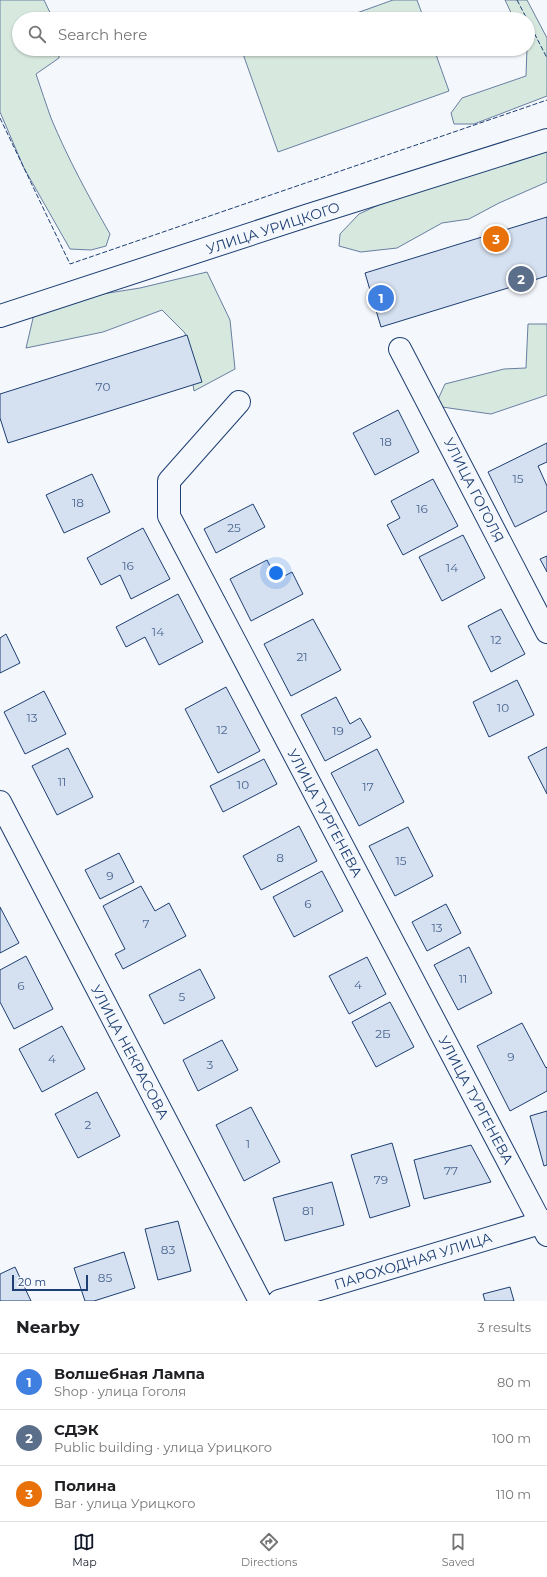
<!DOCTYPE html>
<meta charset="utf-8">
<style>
body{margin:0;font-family:Montserrat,sans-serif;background:#f2f2f2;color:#202124}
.scale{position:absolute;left:12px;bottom:10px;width:76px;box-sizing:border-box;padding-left:4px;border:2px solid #1d3f73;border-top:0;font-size:11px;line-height:14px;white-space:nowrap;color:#1d3f73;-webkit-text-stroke:3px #f4f7fb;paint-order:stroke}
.you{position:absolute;left:276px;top:573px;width:14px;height:14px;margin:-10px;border:3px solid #fff;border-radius:50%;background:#1a73e8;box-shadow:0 0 0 6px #1a73e833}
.badge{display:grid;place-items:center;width:26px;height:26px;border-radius:50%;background:#111827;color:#fff;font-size:13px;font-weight:700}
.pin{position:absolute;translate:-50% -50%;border:2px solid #fff;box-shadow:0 1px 4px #0006}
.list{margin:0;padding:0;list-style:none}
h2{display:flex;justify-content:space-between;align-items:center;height:52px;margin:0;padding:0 16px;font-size:17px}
h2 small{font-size:13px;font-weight:400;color:#757577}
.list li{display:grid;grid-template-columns:26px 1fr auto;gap:12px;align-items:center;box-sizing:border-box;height:56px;padding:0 16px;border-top:1px solid #e0e0e0}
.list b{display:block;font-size:15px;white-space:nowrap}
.list p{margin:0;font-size:13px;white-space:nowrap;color:#757577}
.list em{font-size:13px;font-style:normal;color:#757577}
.icon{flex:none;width:22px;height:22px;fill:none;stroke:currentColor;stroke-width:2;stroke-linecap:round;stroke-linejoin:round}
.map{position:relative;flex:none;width:547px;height:1301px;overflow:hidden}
.search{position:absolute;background:#fff;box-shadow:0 1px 3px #0004;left:12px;right:12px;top:12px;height:44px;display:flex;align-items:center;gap:10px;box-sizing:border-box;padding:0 14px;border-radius:22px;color:#757577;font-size:15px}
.sheet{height:220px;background:#fff}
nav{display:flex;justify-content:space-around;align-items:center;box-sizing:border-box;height:56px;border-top:1px solid #e0e0e0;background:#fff;font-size:11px;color:#757577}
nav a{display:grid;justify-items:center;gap:2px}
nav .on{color:#111827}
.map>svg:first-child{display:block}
.green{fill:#d7e8df;stroke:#687fa3}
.building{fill:#d5e0f0;stroke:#1d3f73}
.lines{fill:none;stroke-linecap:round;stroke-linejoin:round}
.minor-casing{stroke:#1d3f73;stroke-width:24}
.minor{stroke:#f4f7fb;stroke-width:22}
.fence{stroke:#1d3f73;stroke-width:1;stroke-dasharray:5 2;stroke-linecap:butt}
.labels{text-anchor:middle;stroke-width:3;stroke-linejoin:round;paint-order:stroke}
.number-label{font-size:12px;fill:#4b6792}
.street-label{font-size:14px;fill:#1d3f73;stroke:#f4f7fb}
</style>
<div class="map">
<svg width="547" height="1301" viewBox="0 0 547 1301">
<rect width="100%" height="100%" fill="#f4f7fb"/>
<!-- green -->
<path class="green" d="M0,0h44l9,19h-34v30h40v9l-23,16c5,15 10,30 15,44 17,41 38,79 59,116l-4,12 -15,4 -21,-1 -46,-81 -24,-56z
M393,0h24l7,19h-84z
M505,0h22l20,38v58l-73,28h-20l-3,-11 11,-15 64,-22 2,-57h-14z
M256,49h178l15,42 -171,61 -35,-98z
M547,148v34l-48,21 -30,16 -27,4 -45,25 -36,4 -22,-6 1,-12 19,-20 43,-20z
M207,272l23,48 5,49 -41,22 -9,-58 -23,-23 -59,22 -77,16 8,-34 30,-14 76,-12z
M528,324h19v71l-56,19 -56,-8 10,-22 59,-15 22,-1z"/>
<!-- building -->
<path class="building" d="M547,217v59l-166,51 -16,-54z
M187,335l15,47 -194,61 -8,-25v-24z
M398,410l21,42 -44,23 -22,-42z
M547,443v19l-9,4 9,20v25l-32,16 -27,-55z
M92,474l18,38 -46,21 -18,-38z
M433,479l25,47 -55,29 -16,-30 13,-7 -9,-17z
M253,504l12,23 -49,26 -12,-24z
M143,528l27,51 -39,20 -11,-24 -19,10 -14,-27z
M463,535l22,43 -43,23 -23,-44z
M547,556v16l-7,-13z
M267,560l10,20 15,-8 11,22 -52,27 -21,-42z
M178,594l25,48 -44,23 -14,-28 -19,10 -10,-20z
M501,609l24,45 -34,18 -23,-46z
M313,619l28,51 -50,26 -27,-52z
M6,634l14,29 -20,10v-35z
M517,680l17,35 -45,22 -16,-35z
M226,687l34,64 -42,22 -33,-64z
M44,691l22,43 -41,20 -21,-42z
M336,697l14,27 10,-6 11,19 -46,24 -24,-46z
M547,747v47l-19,-37z
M68,748l25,49 -36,18 -25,-49z
M377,749l27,53 -45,24 -28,-53z
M264,759l13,25 -54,28 -13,-26z
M299,826l18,35 -56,29 -18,-34z
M408,827l25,49 -38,20 -26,-50z
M119,853l15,29 -34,17 -15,-29z
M322,871l21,40 -49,26 -21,-40z
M141,886l14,25 14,-8 17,33 -63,33 -8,-15 10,-5 -22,-43z
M446,904l15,29 -34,18 -15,-29z
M0,907l19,36 -19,10z
M469,947l23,46 -34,17 -24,-45z
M26,956l27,53 -39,20 -14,-27v-32z
M367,957l19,37 -37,20 -20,-38z
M200,969l15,29 -51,26 -15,-29z
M390,1002l24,45 -38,20 -24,-45z
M522,1023l24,45 1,-1v24l-37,20 -33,-65z
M62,1026l23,43 -43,23 -23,-43z
M222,1040l16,30 -40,21 -15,-31z
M97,1092l23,44 -42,22 -23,-44z
M251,1107l29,55 -36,19 -28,-56z
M547,1111v54l-3,1 -14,-50z
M392,1143l18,63 -40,12 -19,-63z
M471,1145l20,37 -67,17 -10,-39z
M332,1182l12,43 -59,16 -12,-43z
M178,1221l13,50 -33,9 -13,-51z
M124,1252l11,36 -41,13h-9l-11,-33z
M15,1267l16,34h-31v-27z
M510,1287l4,14h-29l-2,-7z"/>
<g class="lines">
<defs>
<path id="minor" d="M0,316l306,-100 241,-76
M400,349l147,283
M239,402l-70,79v35l378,719
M0,802l260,499
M279,1301l268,-80"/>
</defs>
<!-- minor casing -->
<use href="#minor" class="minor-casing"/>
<!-- minor -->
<use href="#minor" class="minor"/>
<!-- fence -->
<path class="fence" d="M517,0l10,19
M528,21l19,37
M0,118l70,146 477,-164"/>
</g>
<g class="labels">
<!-- number labels -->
<g class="number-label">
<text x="103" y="391">70</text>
<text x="386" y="446">18</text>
<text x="518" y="483">15</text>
<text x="78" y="507">18</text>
<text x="422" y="513">16</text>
<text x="234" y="532">25</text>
<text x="128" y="570">16</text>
<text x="452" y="572">14</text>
<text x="158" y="636">14</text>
<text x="496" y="644">12</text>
<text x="302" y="661">21</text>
<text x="503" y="712">10</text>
<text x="32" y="722">13</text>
<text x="222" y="734">12</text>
<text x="338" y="735">19</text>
<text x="62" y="786">11</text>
<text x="243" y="789">10</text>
<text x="368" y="791">17</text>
<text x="280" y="862">8</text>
<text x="401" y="865">15</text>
<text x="110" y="880">9</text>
<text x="308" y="908">6</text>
<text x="146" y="928">7</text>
<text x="437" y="932">13</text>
<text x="463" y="983">11</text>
<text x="358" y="989">4</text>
<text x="21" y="990">6</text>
<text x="182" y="1001">5</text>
<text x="383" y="1038">2Б</text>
<text x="511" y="1061">9</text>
<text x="52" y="1063">4</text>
<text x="210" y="1069">3</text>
<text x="88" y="1129">2</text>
<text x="248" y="1148">1</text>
<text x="451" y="1175">77</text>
<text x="381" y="1184">79</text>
<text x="308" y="1215">81</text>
<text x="168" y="1254">83</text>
<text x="105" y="1282">85</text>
</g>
<!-- street labels -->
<g class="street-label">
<text transform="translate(273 228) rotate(-18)" y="5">УЛИЦА УРИЦКОГО</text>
<text transform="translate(474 490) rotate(63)" y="5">УЛИЦА ГОГОЛЯ</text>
<text transform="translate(325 813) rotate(62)" y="5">УЛИЦА ТУРГЕНЕВА</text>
<text transform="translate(130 1052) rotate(62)" y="5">УЛИЦА НЕКРАСОВА</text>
<text transform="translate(476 1100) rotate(62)" y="5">УЛИЦА ТУРГЕНЕВА</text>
<text transform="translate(413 1261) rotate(-17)" y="5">ПАРОХОДНАЯ УЛИЦА</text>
</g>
</g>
</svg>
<div class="scale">20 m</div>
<div class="you"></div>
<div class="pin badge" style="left:381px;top:298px;background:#3f7fe0">1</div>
<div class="pin badge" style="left:521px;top:279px;background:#5c6f8a">2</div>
<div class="pin badge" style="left:496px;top:239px;background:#e8710a">3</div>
<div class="search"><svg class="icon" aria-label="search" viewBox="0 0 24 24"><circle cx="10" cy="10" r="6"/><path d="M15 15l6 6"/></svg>Search here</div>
</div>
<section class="sheet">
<h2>Nearby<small>3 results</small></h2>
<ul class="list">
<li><span class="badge" style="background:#3f7fe0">1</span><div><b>Волшебная Лампа</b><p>Shop · улица Гоголя</p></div><em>80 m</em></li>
<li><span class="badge" style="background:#5c6f8a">2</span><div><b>СДЭК</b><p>Public building · улица Урицкого</p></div><em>100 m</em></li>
<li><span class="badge" style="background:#e8710a">3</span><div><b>Полина</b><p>Bar · улица Урицкого</p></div><em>110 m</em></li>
</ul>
</section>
<nav>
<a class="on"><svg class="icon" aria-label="map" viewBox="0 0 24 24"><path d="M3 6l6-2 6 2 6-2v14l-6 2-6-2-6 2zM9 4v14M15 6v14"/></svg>Map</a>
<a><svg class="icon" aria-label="directions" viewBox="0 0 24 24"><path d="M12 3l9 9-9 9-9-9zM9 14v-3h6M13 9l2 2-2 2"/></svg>Directions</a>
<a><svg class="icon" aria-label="saved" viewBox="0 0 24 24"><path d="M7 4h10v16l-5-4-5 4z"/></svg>Saved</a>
</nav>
